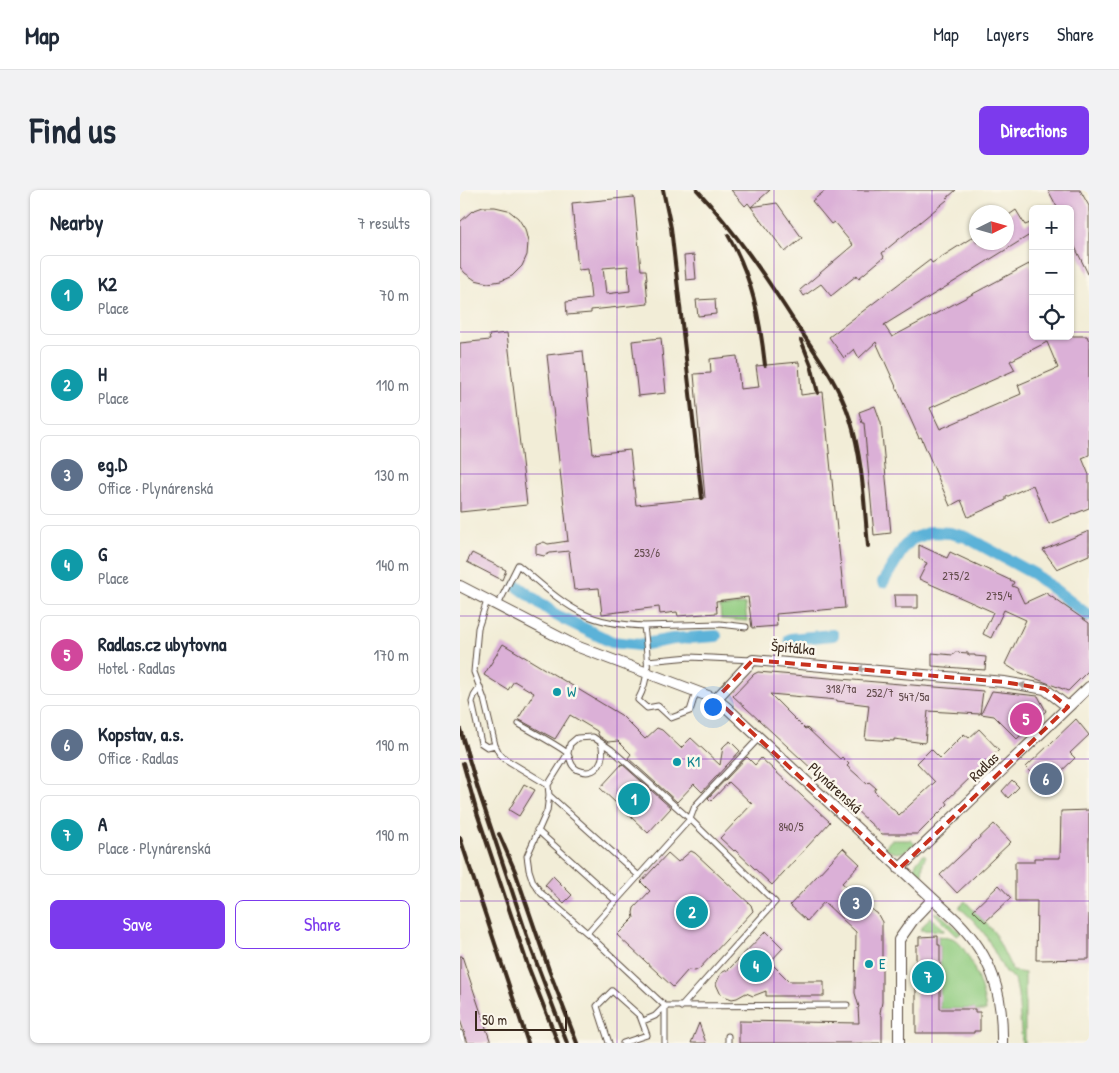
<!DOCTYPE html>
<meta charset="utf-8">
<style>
body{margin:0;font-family:"Patrick Hand",sans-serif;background:#f2f2f3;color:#1f2937}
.controls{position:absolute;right:15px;top:15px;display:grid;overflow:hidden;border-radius:8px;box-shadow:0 1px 4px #0004}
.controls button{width:45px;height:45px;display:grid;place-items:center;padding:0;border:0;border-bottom:1px solid #e0e1e3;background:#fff;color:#1f2937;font:25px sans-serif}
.compass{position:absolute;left:509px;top:15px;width:45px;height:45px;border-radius:50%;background:#fff;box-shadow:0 1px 4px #0004;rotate:85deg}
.scale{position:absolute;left:15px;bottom:12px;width:92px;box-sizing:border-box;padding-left:5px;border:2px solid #3b2a1e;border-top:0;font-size:14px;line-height:18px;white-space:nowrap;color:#3b2a1e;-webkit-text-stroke:4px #fbf7ec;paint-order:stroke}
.you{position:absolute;left:252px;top:516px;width:18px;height:18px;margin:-12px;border:4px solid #fff;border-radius:50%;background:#1a73e8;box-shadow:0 0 0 8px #1a73e833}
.badge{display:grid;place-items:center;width:32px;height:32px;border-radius:50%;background:#7c3aed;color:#fff;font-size:16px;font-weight:700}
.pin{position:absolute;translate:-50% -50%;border:2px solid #fff;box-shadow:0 1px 5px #0006}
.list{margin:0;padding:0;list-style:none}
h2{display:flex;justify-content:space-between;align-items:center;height:65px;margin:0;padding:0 20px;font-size:21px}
h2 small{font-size:16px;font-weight:400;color:#747a83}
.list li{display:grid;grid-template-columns:32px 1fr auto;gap:15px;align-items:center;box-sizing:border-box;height:80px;margin:0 10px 10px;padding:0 10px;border:1px solid #e0e1e3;border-radius:8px}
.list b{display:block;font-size:19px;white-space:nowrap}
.list p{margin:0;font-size:16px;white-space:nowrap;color:#747a83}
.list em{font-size:16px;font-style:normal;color:#747a83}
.actions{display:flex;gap:10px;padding:15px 20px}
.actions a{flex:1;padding:11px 0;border:1px solid #7c3aed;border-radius:8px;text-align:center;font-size:18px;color:#7c3aed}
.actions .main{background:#7c3aed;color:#fff}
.icon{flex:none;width:28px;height:28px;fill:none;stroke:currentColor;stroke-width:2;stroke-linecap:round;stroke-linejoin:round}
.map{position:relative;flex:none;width:629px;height:853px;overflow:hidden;border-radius:8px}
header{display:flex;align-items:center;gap:30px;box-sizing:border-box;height:70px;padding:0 25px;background:#fff;border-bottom:1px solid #e0e1e3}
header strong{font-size:24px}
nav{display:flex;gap:28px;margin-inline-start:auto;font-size:18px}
.intro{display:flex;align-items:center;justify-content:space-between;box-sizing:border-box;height:120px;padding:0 30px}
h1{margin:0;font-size:35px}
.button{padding:12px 22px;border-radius:8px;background:#7c3aed;color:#fff;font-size:18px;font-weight:700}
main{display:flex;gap:30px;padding:0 30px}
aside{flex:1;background:#fff;border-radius:8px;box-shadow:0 1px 4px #0004}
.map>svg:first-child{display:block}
.green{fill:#91cc80;stroke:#667b4f}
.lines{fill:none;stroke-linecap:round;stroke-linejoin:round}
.canal{stroke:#5bb2d8;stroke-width:12}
.building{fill:#dbb0d7;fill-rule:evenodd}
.service-casing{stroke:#56473a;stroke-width:7}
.minor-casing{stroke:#56473a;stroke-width:12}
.service{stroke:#fff;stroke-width:5}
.minor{stroke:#fff;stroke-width:10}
.rail{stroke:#3b2a1e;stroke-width:4}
.oneway{fill:#a79f9a}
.marked{fill:none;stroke:#c8321e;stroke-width:4;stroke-dasharray:10 6;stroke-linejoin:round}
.grid{fill:none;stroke:#7b2cbf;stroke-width:1;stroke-opacity:0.55}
.culture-dot{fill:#0f9aa8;stroke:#fbf7ec;stroke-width:2}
.labels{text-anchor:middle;stroke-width:5;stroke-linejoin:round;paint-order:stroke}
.number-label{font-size:12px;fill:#634c4c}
.street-label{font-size:15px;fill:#3b2a1e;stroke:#fbf7ec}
.culture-label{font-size:15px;fill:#0d838f;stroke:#fbf7ec;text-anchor:start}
</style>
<header>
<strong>Map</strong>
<nav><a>Map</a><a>Layers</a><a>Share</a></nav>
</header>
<div class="intro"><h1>Find us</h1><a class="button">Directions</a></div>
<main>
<aside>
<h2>Nearby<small>7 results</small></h2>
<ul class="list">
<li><span class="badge" style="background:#0f9aa8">1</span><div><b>K2</b><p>Place</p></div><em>70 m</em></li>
<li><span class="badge" style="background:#0f9aa8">2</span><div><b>H</b><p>Place</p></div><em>110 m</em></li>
<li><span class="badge" style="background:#5c6f8a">3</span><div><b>eg.D</b><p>Office · Plynárenská</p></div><em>130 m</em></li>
<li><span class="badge" style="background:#0f9aa8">4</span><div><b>G</b><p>Place</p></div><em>140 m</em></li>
<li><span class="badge" style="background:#d1479c">5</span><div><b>Radlas.cz ubytovna</b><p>Hotel · Radlas</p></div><em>170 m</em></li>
<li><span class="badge" style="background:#5c6f8a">6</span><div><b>Kopstav, a.s.</b><p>Office · Radlas</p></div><em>190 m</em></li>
<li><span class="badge" style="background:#0f9aa8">7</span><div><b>A</b><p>Place · Plynárenská</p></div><em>190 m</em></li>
</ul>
<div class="actions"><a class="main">Save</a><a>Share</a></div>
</aside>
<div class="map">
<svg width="629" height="853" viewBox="0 0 629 853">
<rect width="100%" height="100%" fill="#fbf7ec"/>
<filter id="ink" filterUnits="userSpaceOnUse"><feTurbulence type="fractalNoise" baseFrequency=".02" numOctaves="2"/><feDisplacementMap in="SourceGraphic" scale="10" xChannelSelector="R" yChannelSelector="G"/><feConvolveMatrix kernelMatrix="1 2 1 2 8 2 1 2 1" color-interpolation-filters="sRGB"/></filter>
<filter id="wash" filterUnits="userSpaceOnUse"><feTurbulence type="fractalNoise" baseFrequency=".0096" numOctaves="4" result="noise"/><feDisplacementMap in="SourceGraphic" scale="20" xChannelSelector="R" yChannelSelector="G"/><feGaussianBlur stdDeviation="1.12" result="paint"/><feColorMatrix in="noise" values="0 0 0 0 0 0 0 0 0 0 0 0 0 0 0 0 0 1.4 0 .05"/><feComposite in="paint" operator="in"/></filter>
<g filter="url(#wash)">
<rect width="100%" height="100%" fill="#f2edd7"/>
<!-- green -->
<path class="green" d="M285,414l2,17 -26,-2 -1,-12z
M431,650h20l4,4c-10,9 -20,13 -30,3z
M464,664l2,2 -3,6 -1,18c-12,-11 -8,-16 2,-26z
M505,711l29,31 19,39 12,2v70h-3l-4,-49 -3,-15 -10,-7 -19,-36 -12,-15 -15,-14z
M473,722l7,2 21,19 -4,3z
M470,727l13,11 1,3 -24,-1z
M478,746c5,1 11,0 16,3 16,10 30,53 32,72h-11l-1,-2h-34v-64h-2z"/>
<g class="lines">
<!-- canal -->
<path class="canal" d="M423,392l21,-35 8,-8 19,-7 19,1 16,4 68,37 55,42
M57,396l39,29 56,27 27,3 34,-6 43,-3
M330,449l43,-4"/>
</g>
<g id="blocks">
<!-- building -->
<path class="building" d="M271,0h39l-19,17 -3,-4 -3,3z
M366,0h130l-10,9 1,1 -65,53 2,4 -25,21 -2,-3 -26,21 -10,-12 -17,12 -4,-6 53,-45 -19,-23 -3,2 -19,-23z
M588,0h32l9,16v70l-15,-31 -4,2v-38h-12z
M174,7l7,73h5l1,9 -1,1 2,24 -57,6v3l-24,2 -1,-13 25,-3 -3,-30 -10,1 -6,-67zM168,76l2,25 -24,3 -3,-26z
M317,13l25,35 -17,14 -34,-45z
M23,17h12l13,3 10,8 7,11 3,13 -1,13 -5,11 -10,10 -11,5 -13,2 -13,-3 -10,-7 -5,-6v-45l12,-11z
M556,20l9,15 8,-3v11l-149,92 8,12 137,-73 4,7v65h54l2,5v114l-7,3 7,17v33l-40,16 -16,-39 -27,12v3l-38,17 -7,-17 -11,6 -29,-69 -2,1 -43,-96 -17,16 -5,-9 -10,9 -15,-21 101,-77 2,3 44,-28v7h30v-25zM587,152l11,26 -40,17 3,9 -81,35 -10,-21 85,-38 -5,-9z
M234,65l2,24 -10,1 -2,-24z
M255,109l1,15 -18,2 -2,-16z
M47,143l20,172 -67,7v-169l30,-3 -1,-5z
M201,148l5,55 -28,3 -6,-55z
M123,161l10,103 37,-4 6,55 69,-7 -11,-124 17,-1 -1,-14 27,-3 3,33 19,-2 -3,-21 43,-4 2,33 22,-3 22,216 -69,6 1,12 -25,2 -4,-31 -32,4 1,12 -39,3 -1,-4 -17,2 -1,-7 -57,7 -3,-26 -25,2 -5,-39 -19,2 -6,3 -8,-2v-9l8,-3 4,2 20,-3 -21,-186z
M415,216l6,17 10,110 -17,2 -10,-112h-2l-3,-11z
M629,341v24l-32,14 -14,-19z
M459,355l28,13 3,-6 64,30 -2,4 5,2 7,15 22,-10 43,30v47l-21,21 -52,-20 -11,-7 21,-44 -22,-10 -13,28 -8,-4 10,-22 -74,-33 8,-16 -8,-4z
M12,363l34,17 -4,10 -35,-18z
M434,405h24v13h-23z
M43,454l118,71 24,24 12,-11 5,2 19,18 10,-10 29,27 3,-18 3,-3 4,-3 10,10 -38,41 -8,-8 -17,18 -49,-44 3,-4 -13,-13 -10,1 -9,-6 -2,-5 -27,-16 -15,24 -37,-20 16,-26 -20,-12 -6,9 -24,-15z
M495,462l13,1v2h7v1l11,1 -1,13 -53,-4v-13l21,2z
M298,482l225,19 -3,23 -52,-3 -3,32 -31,-4v2l-29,-2 4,-34 -32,-4v-1l-67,-6 35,35 2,-1 33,31 2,-2 7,7 -2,2 20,18 2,-2 7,6 -2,3 25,24 36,-33 -18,-19 14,-14 9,9 24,-24 5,4 10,-9 20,21 -53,51 2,3 -30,30h-36l-149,-138 21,-22z
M532,501l46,5 8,15 -29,28 -23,-23 -13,-2z
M616,529l13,16 -19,18 5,5 -30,29 -19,-20z
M287,567l8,8 6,-7 69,64 -58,63 -37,-35 -1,1 -14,-13 32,-34 -23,-22 -18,19 -3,-3z
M162,574l49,44 -23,25 -48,-45z
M552,590l7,7 -11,11 -6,-7z
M64,594l11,6 -16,26 -10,-6z
M629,620v149l-53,1 1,-59h-22v-39h19v-4h26l1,-47z
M534,634l17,18 -54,51 -17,-18z
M383,658l17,16 -18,19 33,29 2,1 5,9v80l-2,11 2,3v27h-143v-22l120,2 -1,-15 1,-1 -4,-14 1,-61 -32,-30 -17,19 -17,-16z
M231,661l4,2 56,52 2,6 -54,58 -4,2 -7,-1 -15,17 -56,-52 17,-17 -1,-5 1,-5 16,-17 -9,-9 27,-29 10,9z
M93,686l19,19 -8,8 -19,-18z
M539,695l12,13 -26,24 -12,-12z
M306,741l17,17 -13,14 19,19h35v15h-58v-5l-13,5 -7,-3 -9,5 -5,1 -11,-4 -5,-11 5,-11 8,-4z
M478,746v9h2v64h35v3h5v19h-6v2h-58v-88h3v-8z
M0,766h2l29,87h-23l-8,-23z
M239,833l7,20h-15z"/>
</g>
</g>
<g filter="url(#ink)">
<use href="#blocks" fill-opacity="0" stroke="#56473a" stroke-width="1"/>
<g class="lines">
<defs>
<path id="service" d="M27,411l-9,27 -4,44 10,27 11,46 4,8 6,6 43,26 1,10 -2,16 -20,45 2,14 4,12 8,11 46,40 78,73v37
M38,415l20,-40c21,17 41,37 66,49 18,9 40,11 60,12
M187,471l43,-4 62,3
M20,497l-6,9 -2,6 9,41 6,4 8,-2
M236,502l-6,19 -19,7 -13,-12 -11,2 -9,-8c14,-26 9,-46 6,-74l76,-2 26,3
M59,534c8,5 46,25 49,30 3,7 3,13 10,16 19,8 28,-11 23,-27
M88,595l20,-32 2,-9 7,-6 16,-1 19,13 78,69 85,83 -94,105
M89,605l90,81
M77,640l79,71
M127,743l103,-114 5,-13 64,-68
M183,831l12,-5 10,-10 182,-1
M0,843l3,10
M149,853l-12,-37 15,-15 28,25 7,19 -24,8
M268,853v-7"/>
<path id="minor" d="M0,396l116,60 140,53 10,8 231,214c35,36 46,72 45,122
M256,509l37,-39 251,22 41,7 23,18
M439,679l190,-182
M439,853v-103l14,-20 20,-21"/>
</defs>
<!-- service casing -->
<use href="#service" class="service-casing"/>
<!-- minor casing -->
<use href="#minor" class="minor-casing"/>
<!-- service -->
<use href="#service" class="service"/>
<!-- minor -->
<use href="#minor" class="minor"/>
<!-- rail -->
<path class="rail" d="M203,0l8,38 31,270
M237,0c38,41 69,87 99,134 20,30 43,60 54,95 13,41 14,85 18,127
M268,45c24,41 32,84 37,130
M341,150l10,25 7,28
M0,539l17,57 55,165 35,92
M3,573l14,50 51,153 30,77
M39,644l16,37 34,99 28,73
M0,648l68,205"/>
</g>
<!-- one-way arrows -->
<defs><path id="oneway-solid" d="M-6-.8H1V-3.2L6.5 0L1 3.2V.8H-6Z" transform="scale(1.25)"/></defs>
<g class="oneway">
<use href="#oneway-solid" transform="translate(404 479) rotate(-175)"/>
<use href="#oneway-solid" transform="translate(566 496) rotate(-170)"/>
</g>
</g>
<!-- marked area -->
<path class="marked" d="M293,470l251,22 41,7 23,18 -169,162 -183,-170z"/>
<!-- grid -->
<path class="grid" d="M157,0v853M314,0v853M472,0v853M0,142h573M610,142h19M0,284h629M0,426h629M0,569h629M0,711h629"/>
<!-- markers -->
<g class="culture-dot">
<circle cx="97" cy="502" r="5"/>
<circle cx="217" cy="572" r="5"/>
<circle cx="409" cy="774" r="5"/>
</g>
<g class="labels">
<!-- number labels -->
<g class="number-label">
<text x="187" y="367">253/6</text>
<text x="496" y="390">275/2</text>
<text x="539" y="410">275/4</text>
<text x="381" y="503">318/7a</text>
<text x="420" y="507">252/7</text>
<text x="454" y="511">547/5a</text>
<text x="331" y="641">840/5</text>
</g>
<!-- street labels -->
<g class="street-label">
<text transform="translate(333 458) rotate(5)" y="5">Špitálka</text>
<text transform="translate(524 577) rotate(-44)" y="5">Radlas</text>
<text transform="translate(375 598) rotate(43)" y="5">Plynárenská</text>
</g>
<!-- culture labels -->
<g class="culture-label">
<text x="107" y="507">W</text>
<text x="227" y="577">K1</text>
<text x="419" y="779">E</text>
</g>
</g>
</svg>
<div class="controls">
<button>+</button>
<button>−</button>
<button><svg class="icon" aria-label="locate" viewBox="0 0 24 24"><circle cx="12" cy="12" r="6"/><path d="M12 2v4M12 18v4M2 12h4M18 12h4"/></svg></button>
</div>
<svg class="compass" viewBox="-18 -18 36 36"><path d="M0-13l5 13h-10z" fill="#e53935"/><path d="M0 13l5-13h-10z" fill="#747a83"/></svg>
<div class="scale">50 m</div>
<div class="you"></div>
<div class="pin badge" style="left:174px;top:609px;background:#0f9aa8">1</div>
<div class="pin badge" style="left:232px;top:722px;background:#0f9aa8">2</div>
<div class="pin badge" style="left:396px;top:713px;background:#5c6f8a">3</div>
<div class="pin badge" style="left:296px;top:776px;background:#0f9aa8">4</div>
<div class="pin badge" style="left:566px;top:529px;background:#d1479c">5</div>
<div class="pin badge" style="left:586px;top:589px;background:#5c6f8a">6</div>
<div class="pin badge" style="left:468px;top:787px;background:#0f9aa8">7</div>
</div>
</main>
